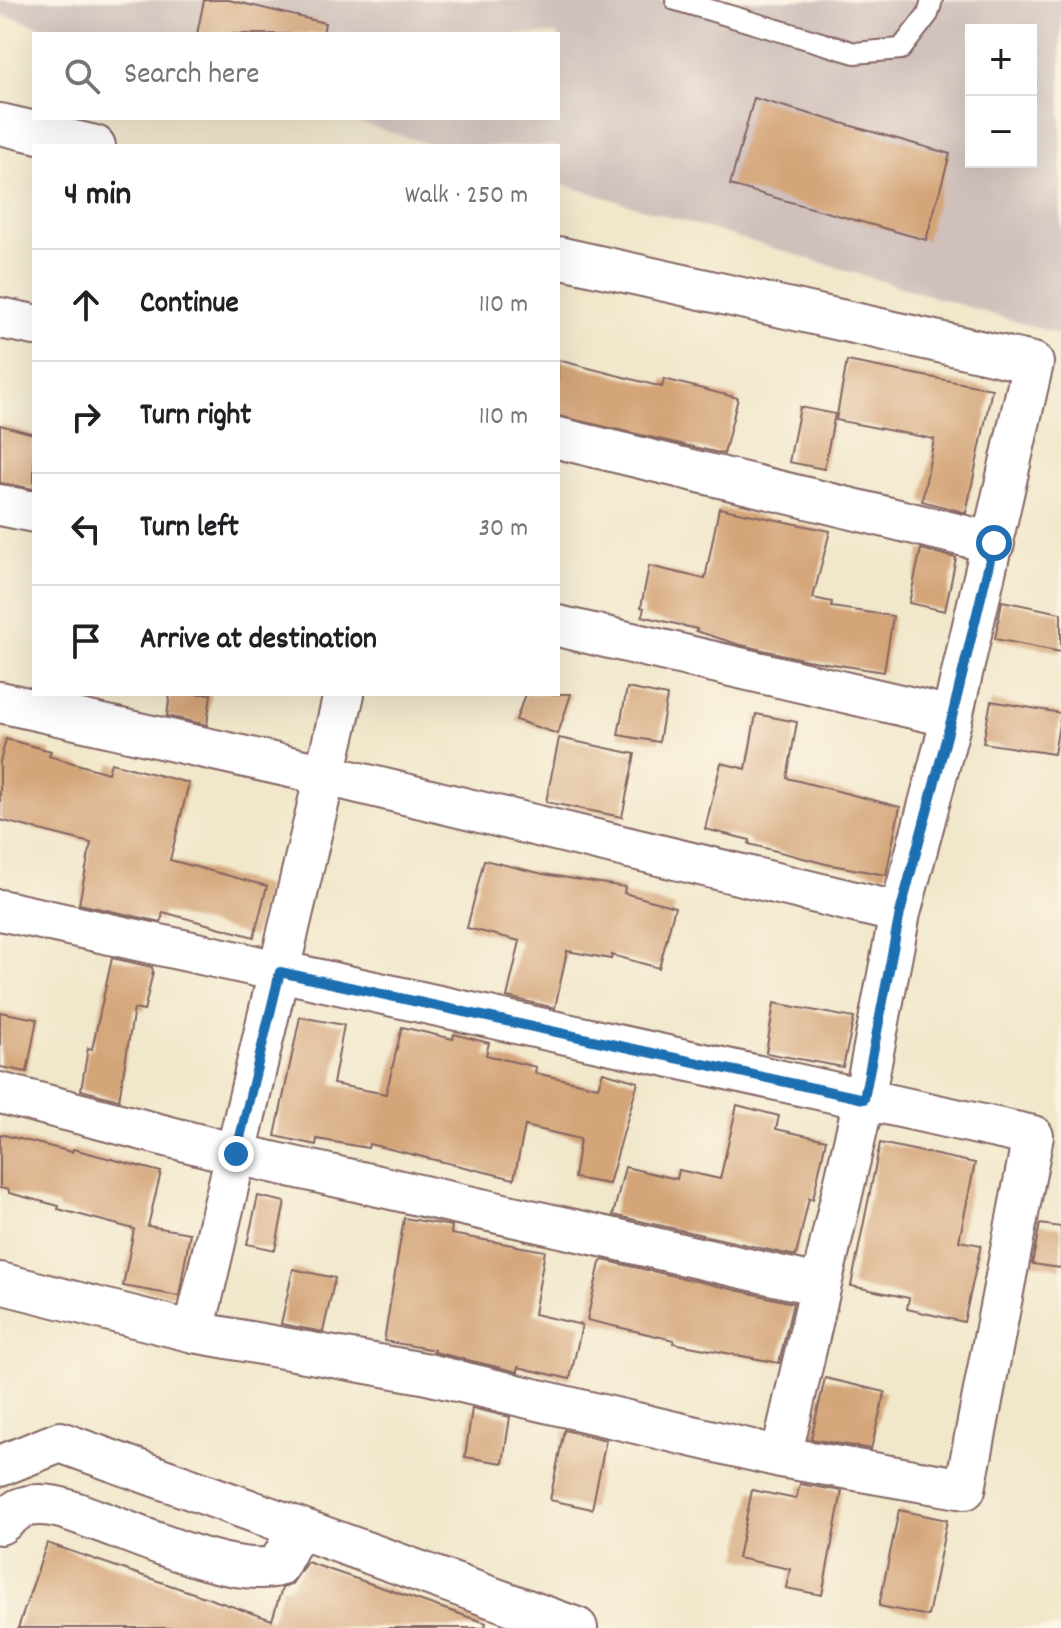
<!DOCTYPE html>
<meta charset="utf-8">
<style>
body{margin:0;font-family:Dekko,sans-serif;background:#f2f2f2;color:#202124}
.controls{position:absolute;right:24px;top:24px;display:grid;overflow:hidden;border-radius:0px;box-shadow:0 8px 32px #0002}
.controls button{width:72px;height:72px;display:grid;place-items:center;padding:0;border:0;border-bottom:2px solid #e0e0e0;background:#fff;color:#202124;font:40px sans-serif}
.stop{position:absolute;width:24px;height:24px;margin:-18px;border:6px solid #1f6fb2;border-radius:50%;background:#fff}
.stop.end{background:#1f6fb2;border-color:#fff;box-shadow:0 2px 8px #0008}
.list{margin:0;padding:0;list-style:none}
h2{display:flex;justify-content:space-between;align-items:center;height:104px;margin:0;padding:0 32px;font-size:34px}
h2 small{font-size:26px;font-weight:400;color:#757577}
.list li{display:grid;grid-template-columns:52px 1fr auto;gap:24px;align-items:center;box-sizing:border-box;height:112px;padding:0 32px;border-top:2px solid #e0e0e0}
.list b{display:block;font-size:30px;white-space:nowrap}
.list em{font-size:26px;font-style:normal;color:#757577}
.icon{flex:none;width:44px;height:44px;fill:none;stroke:currentColor;stroke-width:2;stroke-linecap:round;stroke-linejoin:round}
.map{position:relative;flex:none;width:1061px;height:1628px;overflow:hidden}
.search{position:absolute;background:#fff;box-shadow:0 8px 32px #0002;left:32px;top:32px;width:528px;height:88px;display:flex;align-items:center;gap:20px;box-sizing:border-box;padding:0 28px;border-radius:0px;color:#757577;font-size:30px}
.panel{position:absolute;background:#fff;box-shadow:0 8px 32px #0002;left:32px;top:144px;width:528px;height:552px;border-radius:0px}
.map>svg:first-child{display:block}
.industrial{fill:#cfc0bb;fill-rule:evenodd}
.building{fill:#d4a579}
.lines{fill:none;stroke-linecap:round;stroke-linejoin:round}
.lane-casing{stroke:#846563;stroke-width:24}
.street-casing{stroke:#846563;stroke-width:44}
.lane{stroke:#fff;stroke-width:20}
.street{stroke:#fff;stroke-width:40}
.route{stroke:#1f6fb2;stroke-width:10}
</style>
<div class="map">
<svg width="1061" height="1628" viewBox="0 0 1061 1628">
<rect width="100%" height="100%" fill="#fcf5e5"/>
<filter id="ink" filterUnits="userSpaceOnUse"><feTurbulence type="fractalNoise" baseFrequency=".0125" numOctaves="2"/><feDisplacementMap in="SourceGraphic" scale="16" xChannelSelector="R" yChannelSelector="G"/><feConvolveMatrix kernelMatrix="1 2 1 2 8 2 1 2 1" color-interpolation-filters="sRGB"/></filter>
<filter id="wash" filterUnits="userSpaceOnUse"><feTurbulence type="fractalNoise" baseFrequency=".006" numOctaves="4" result="noise"/><feDisplacementMap in="SourceGraphic" scale="32" xChannelSelector="R" yChannelSelector="G"/><feGaussianBlur stdDeviation="1.8" result="paint"/><feColorMatrix in="noise" values="0 0 0 0 0 0 0 0 0 0 0 0 0 0 0 0 0 1.4 0 .05"/><feComposite in="paint" operator="in"/></filter>
<g filter="url(#wash)">
<rect width="100%" height="100%" fill="#f1e7cb"/>
<!-- industrial -->
<path class="industrial" d="M0,0h1061v335l-503,-152v-37h-122l-93,-28h215v-84h-493l-65,-20zM971,30h60v132h-60z"/>
<g id="blocks">
<!-- building -->
<path class="building" d="M204,0h25l96,23 -2,11h-126z
M754,98l196,56 -24,86 -196,-55z
M558,360l104,27 2,-8 74,19 -14,56 -166,-38z
M847,361l145,28 -26,124 -44,-12 12,-62 -98,-19z
M800,407l35,7 -11,55 -35,-7z
M0,425l34,9v55l-34,-6z
M719,508l111,23 -17,67 19,4 -1,5 62,9 -9,56 -77,-12 -70,-16 -41,-13 1,-2 -55,-13 2,-8 -3,-1 8,-41 56,13z
M921,549l35,9 -11,53 -36,-8z
M1002,601l59,12v39l-66,-13z
M627,688l40,8 -8,46 -41,-7z
M170,694h41l-4,31 -40,-9z
M525,694h46l-13,40 -42,-14z
M991,701l70,12 -7,41 -71,-11z
M756,714l41,8 -10,56 113,29 -14,68 -60,-11 -77,-20 1,-4 -45,-11 16,-66 25,6z
M559,738l76,16 -13,63 -76,-15z
M6,739l45,12 -2,5 59,17 3,-10 78,20 -19,77 97,26 -13,51 -91,-25 -2,10 -82,-18 12,-61 -91,-23v-58z
M484,860l59,14 82,13 -1,6 51,14 -16,61 -47,-13 -1,4 -44,-8 -12,57 -48,-11 13,-56 -53,-13z
M112,958l40,9 1,5 -9,39 -10,-2 -15,91 -38,-10 7,-42 4,1z
M774,1003l80,15 -11,49 -77,-14z
M0,1012l37,7 -10,53 -27,-5z
M300,1017l44,8 -11,59 53,10 16,-67 51,12 1,-5 35,9 -3,12 50,12 -1,6 63,14 5,-15 35,10 -29,102 -35,-6 6,-39 -55,-13 -11,53 -145,-35 -1,4 -51,-9 -1,6 -41,-9z
M737,1105l42,11 -3,13 50,11 -13,59 -4,-1 -13,58 -183,-41 12,-48 52,12 2,-9 41,9z
M0,1134l72,18 1,-3 88,23 -13,54 42,7 -11,63 -56,-10 11,-57 -76,-20 1,-3 -50,-13v-3l-9,-2z
M880,1143l95,20 -16,78 22,4 -17,77 -57,-13 2,-11 -58,-12z
M258,1196l27,6 -10,48 -28,-6z
M404,1218l48,8 -1,8 94,17 -11,63 48,11 -12,54 -52,-12v5l-84,-20 1,-2 -51,-9z
M1040,1224l21,3v41l-29,-4z
M603,1260l190,43 -14,60 -106,-20 1,-3 -87,-20 13,-57z
M293,1269l42,9 -12,54 -42,-8z
M825,1378l60,14 -14,57 -60,-10z
M472,1408l38,9 -7,46 -38,-6z
M564,1430l42,10 -14,69 -42,-9z
M800,1484l42,7 -20,104 -36,-7 4,-19 -52,-11 14,-68 44,9z
M899,1510l48,10 -19,96 -49,-10z
M47,1543l225,77 10,-32 9,-3 16,-23 179,61 -1,5h-467z"/>
</g>
</g>
<g filter="url(#ink)">
<use href="#blocks" fill-opacity="0" stroke="#846563" stroke-width="2"/>
<g class="lines">
<defs>
<path id="lane" d="M676,0l179,53 46,-4 27,-35 4,-14"/>
<path id="street" d="M0,124l95,22
M558,257l475,106 -81,354 -52,196 -36,186 -83,358
M0,318l34,7
M558,438l436,105
M0,505l34,7
M558,626l394,91
M0,702l326,73 574,138
M0,910l1033,226 -68,353 -184,-32 -358,-84 -229,-41 -194,-49
M0,1093l236,61 583,131
M194,1332l150,-638
M0,1466l60,-24 517,186
M0,1524c6,-4 13,-11 19,-15 24,-11 55,3 77,11 46,16 136,58 182,46l20,-37"/>
</defs>
<!-- lane casing -->
<use href="#lane" class="lane-casing"/>
<!-- street casing -->
<use href="#street" class="street-casing"/>
<!-- lane -->
<use href="#lane" class="lane"/>
<!-- street -->
<use href="#street" class="street"/>
</g>
</g>
<g class="lines" filter="url(#ink)">
<!-- route -->
<path class="route" d="M236,1154l44,-182 584,127 36,-186 52,-196 42,-174"/>
</g>
</svg>
<div class="controls">
<button>+</button>
<button>−</button>
</div>
<div class="stop" style="left:994px;top:543px"></div>
<div class="stop end" style="left:236px;top:1154px"></div>
<div class="search"><svg class="icon" aria-label="search" viewBox="0 0 24 24"><circle cx="10" cy="10" r="6"/><path d="M15 15l6 6"/></svg>Search here</div>
<section class="panel">
<h2>4 min<small>Walk · 250 m</small></h2>
<ul class="list">
<li><svg class="icon" aria-label="ahead" viewBox="0 0 24 24"><path d="M12 20V5M6 11l6-6 6 6"/></svg><div><b>Continue</b></div><em>110 m</em></li>
<li><svg class="icon" aria-label="right" viewBox="0 0 24 24"><path d="M7 20v-9h11M14 6l5 5-5 5"/></svg><div><b>Turn right</b></div><em>110 m</em></li>
<li><svg class="icon" aria-label="left" viewBox="0 0 24 24"><path d="M17 20v-9H6M10 6l-5 5 5 5"/></svg><div><b>Turn left</b></div><em>30 m</em></li>
<li><svg class="icon" aria-label="arrive" viewBox="0 0 24 24"><path d="M6 21V4h12l-3 4 3 4H6"/></svg><div><b>Arrive at destination</b></div></li>
</ul>
</section>
</div>
